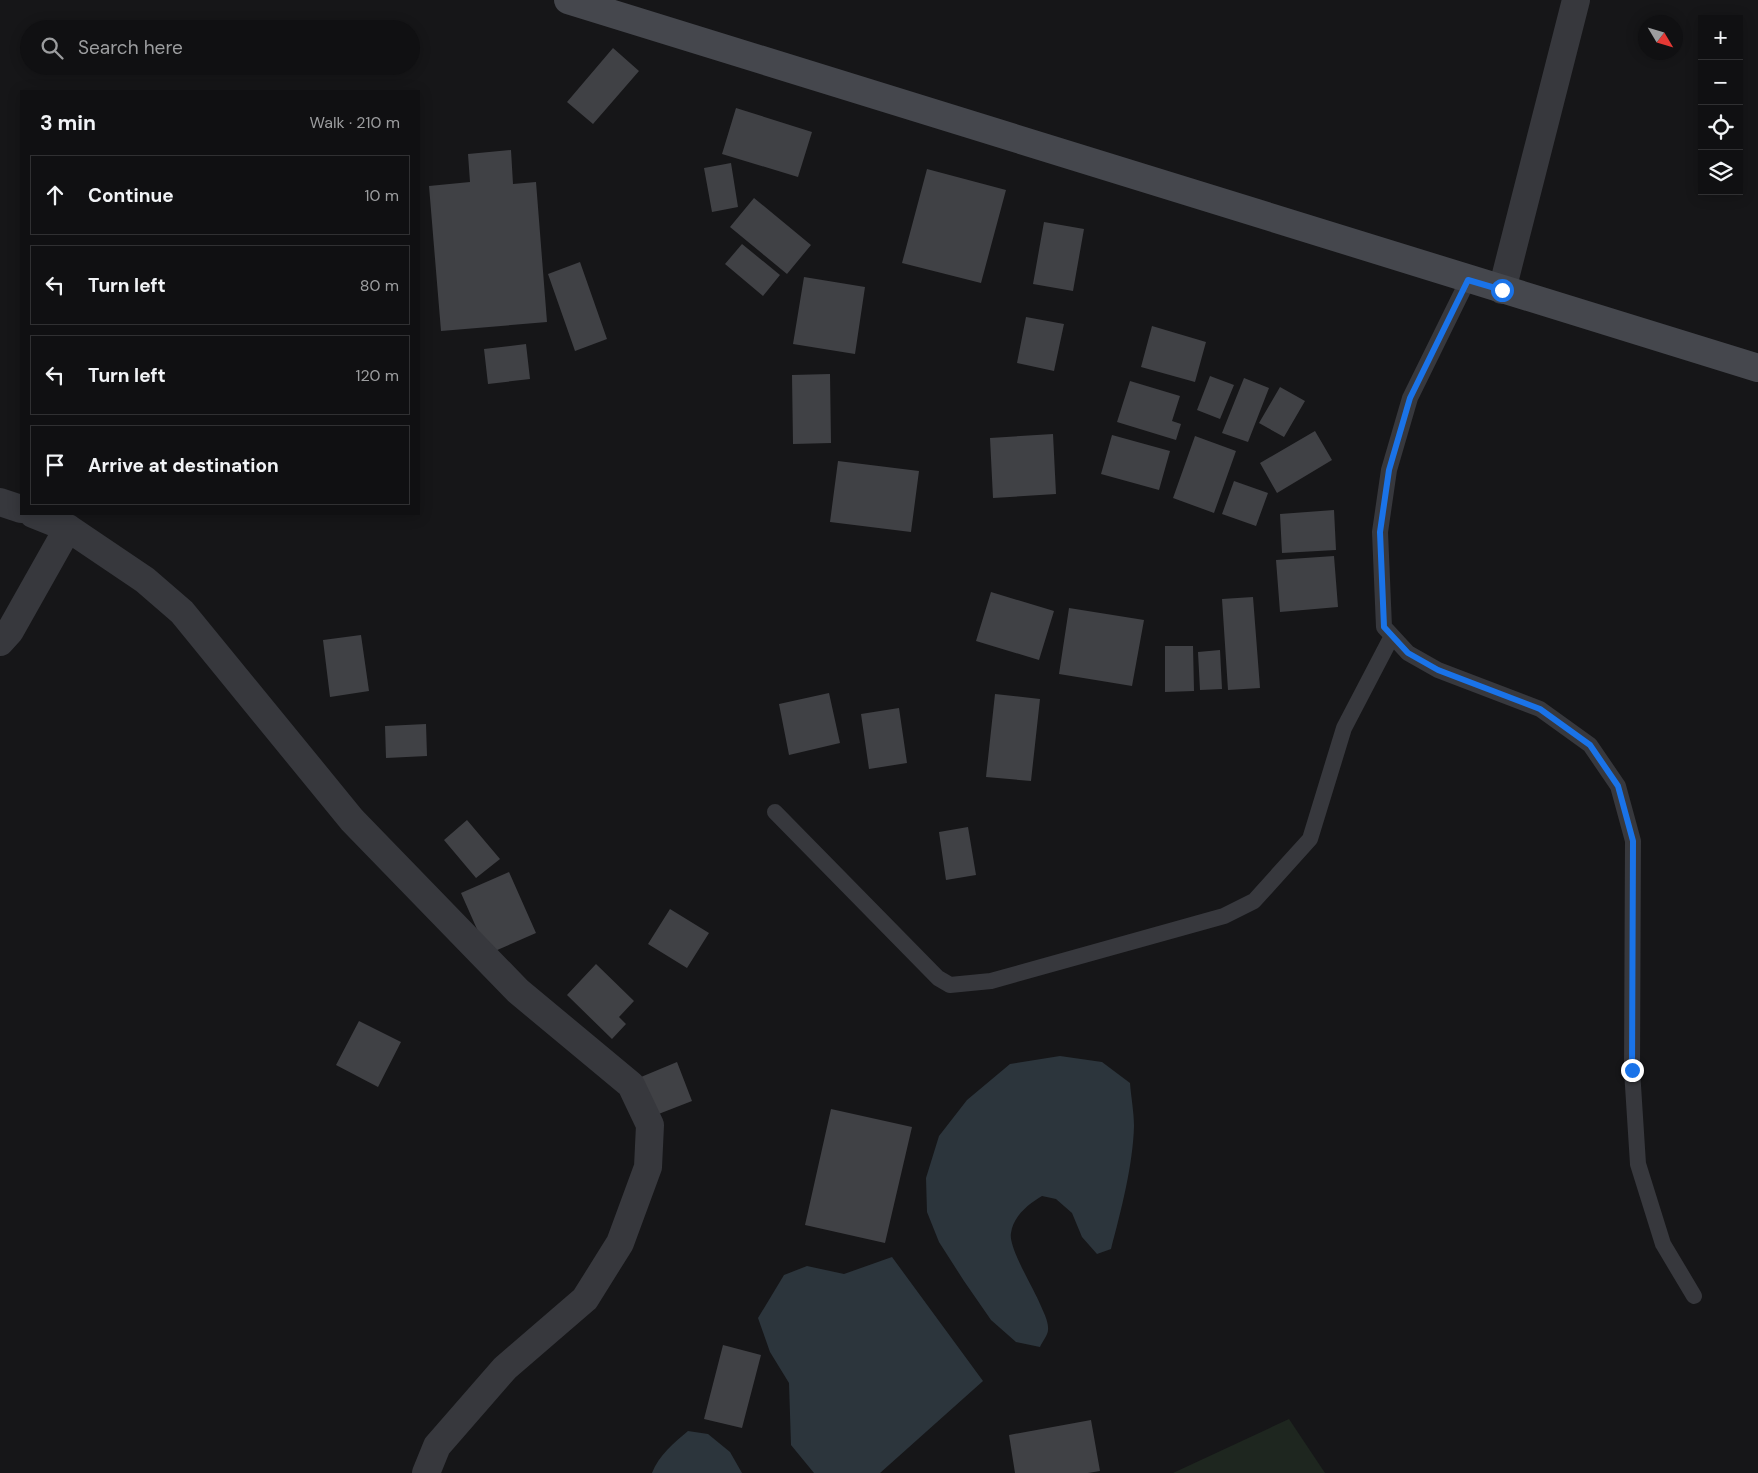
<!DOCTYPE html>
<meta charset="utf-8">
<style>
body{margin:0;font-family:"DM Sans",sans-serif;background:#1e1e20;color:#f1f3f6}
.controls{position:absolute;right:15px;top:15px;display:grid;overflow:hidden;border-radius:0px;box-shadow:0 2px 12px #0003}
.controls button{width:45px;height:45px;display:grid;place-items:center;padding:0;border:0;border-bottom:1px solid #303032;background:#101012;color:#f1f3f6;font:25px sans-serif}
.compass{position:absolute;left:1638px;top:15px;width:45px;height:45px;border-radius:50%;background:#101012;box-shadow:0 2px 12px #0003;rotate:128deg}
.stop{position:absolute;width:15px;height:15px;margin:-11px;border:4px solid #1a73e8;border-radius:50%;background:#fff}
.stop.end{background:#1a73e8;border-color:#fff;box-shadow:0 1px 5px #0008}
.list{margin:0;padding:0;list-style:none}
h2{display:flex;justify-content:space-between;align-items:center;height:65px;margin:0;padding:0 20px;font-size:21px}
h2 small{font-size:16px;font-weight:400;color:#9c9d9f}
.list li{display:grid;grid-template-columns:32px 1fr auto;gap:15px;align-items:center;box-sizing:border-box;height:80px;margin:0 10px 10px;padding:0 10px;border:1px solid #303032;border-radius:0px}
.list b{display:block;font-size:19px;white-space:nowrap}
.list em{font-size:16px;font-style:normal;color:#9c9d9f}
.icon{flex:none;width:28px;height:28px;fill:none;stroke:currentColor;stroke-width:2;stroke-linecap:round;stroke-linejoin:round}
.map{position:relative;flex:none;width:1758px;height:1473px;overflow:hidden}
.search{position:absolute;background:#101012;box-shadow:0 2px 12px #0003;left:20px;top:20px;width:400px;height:55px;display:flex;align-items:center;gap:12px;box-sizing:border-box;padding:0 18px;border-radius:28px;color:#9c9d9f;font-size:19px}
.panel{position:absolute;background:#101012;box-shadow:0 2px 12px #0003;left:20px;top:90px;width:400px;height:425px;border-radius:0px}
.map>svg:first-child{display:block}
.green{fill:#1e261f}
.water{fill:#2c353c}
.building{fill:#404145}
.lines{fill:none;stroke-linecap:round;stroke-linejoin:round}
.service{stroke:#37383d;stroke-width:16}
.minor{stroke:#37383d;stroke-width:28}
.tertiary{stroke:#37383d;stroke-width:28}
.secondary{stroke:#45474d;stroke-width:28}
.route{stroke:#1a73e8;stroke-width:6}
</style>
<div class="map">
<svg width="1758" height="1473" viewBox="0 0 1758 1473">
<rect width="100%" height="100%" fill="#161618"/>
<!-- green -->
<path class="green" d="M1289,1419l36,54h-152z"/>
<!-- water -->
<path class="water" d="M1060,1056l42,6 28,21c1,14 4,29 4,43 -1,39 -13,85 -23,123l-14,5 -15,-17 -10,-24 -16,-14 -14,-3c-14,8 -29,21 -31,37 -3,14 23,56 29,71 3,7 9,18 8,26 0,5 -6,12 -8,17l-24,-5 -25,-22 -27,-39 -25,-39 -12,-30 -1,-34 13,-42 28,-36 43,-36z
M892,1257l91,124 -103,92h-66l-23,-28 -2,-62 -19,-31 -12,-34 26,-43 23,-9 37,8z
M688,1431l20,3 22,18 12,21h-90c7,-18 22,-30 36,-42z"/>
<!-- building -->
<path class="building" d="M613,48l26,23 -46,53 -26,-22z
M736,108l76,24 -14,45 -76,-23z
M511,150l2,34 23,-2 11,140 -106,9 -12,-145 41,-4 -2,-28z
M731,163l7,44 -26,5 -8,-44z
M927,169l79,21 -25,93 -79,-20z
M754,198l57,47 -24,29 -57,-47z
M1044,222l40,7 -11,62 -40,-7z
M742,244l38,31 -17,21 -38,-32z
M580,262l27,77 -32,12 -27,-77z
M804,277l61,10 -10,67 -62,-10z
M1026,317l38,7 -10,47 -37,-8z
M1152,326l54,16 -11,40 -54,-15z
M526,344l4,35 -42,5 -4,-35z
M830,374l1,69 -38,1 -1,-69z
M1210,376l24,9 -14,34 -23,-9z
M1244,378l25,10 -21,54 -26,-9z
M1130,381l50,15 -8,25 9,3 -5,16 -59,-18z
M1280,387l25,14 -21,36 -25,-14z
M1315,431l17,29 -55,33 -17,-30z
M1053,434l3,60 -63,4 -3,-60z
M1112,435l58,16 -11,39 -58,-16z
M1195,436l41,15 -22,62 -41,-15z
M838,461l81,10 -8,61 -81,-10z
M1234,481l34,12 -12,33 -34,-12z
M1334,510l2,40 -54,3 -2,-39z
M1334,556l4,51 -58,5 -4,-52z
M991,592l63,19 -15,49 -63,-19z
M1253,597l7,91 -32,2 -6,-91z
M1069,608l75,12 -12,66 -73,-12z
M361,635l8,56 -39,6 -7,-57z
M1165,646h28l1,45 -29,1z
M1220,650l2,39 -22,1 -2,-38z
M829,693l11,50 -51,12 -10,-51z
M995,694l45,5 -9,82 -45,-4z
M899,708l8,55 -38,6 -8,-55z
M426,724l1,32 -41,2 -1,-32z
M467,820l33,39 -24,19 -32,-38z
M968,827l8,48 -30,5 -7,-48z
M509,872l27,61 -48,21 -27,-61z
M670,909l39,24 -22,35 -39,-24z
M596,964l38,37 -15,16 7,7 -14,15 -45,-44z
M359,1021l42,21 -23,45 -42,-22z
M677,1062l15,39 -36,14 -15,-38z
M831,1109l81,18 -27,116 -80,-18z
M723,1345l38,10 -19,73 -38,-9z
M1091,1420l9,51 -12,2h-73l-6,-38z"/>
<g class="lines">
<!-- service -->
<path class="service" d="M1468,280l-58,118 -21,72 -9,62 4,95 24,26 30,17 102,39 50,36 28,41 15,55 -1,229 6,94 25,80 31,52
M775,812l163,166 12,7 41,-4 233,-65 30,-15 56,-62 34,-111 48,-92"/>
<!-- minor -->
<path class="minor" d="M0,502l21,7
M33,514l35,14 77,52 37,32 170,208 166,171 113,94 19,40 -2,42 -28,76 -35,56 -80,69 -68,78 -11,27
M0,642l10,-11 58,-103"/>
<!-- tertiary -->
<path class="tertiary" d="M1502,290l74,-290"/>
<!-- secondary -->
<path class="secondary" d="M568,0l1190,368"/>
</g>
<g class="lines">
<!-- route -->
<path class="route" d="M1502,290l-34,-10 -58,118 -21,72 -9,62 4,95 24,26 30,17 102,39 50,36 28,41 15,55 -1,229"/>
</g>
</svg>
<div class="controls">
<button>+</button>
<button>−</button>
<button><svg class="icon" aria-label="locate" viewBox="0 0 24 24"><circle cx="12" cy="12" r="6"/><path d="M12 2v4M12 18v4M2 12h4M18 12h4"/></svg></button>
<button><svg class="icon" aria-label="layers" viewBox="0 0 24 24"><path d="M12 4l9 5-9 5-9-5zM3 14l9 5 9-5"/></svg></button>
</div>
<svg class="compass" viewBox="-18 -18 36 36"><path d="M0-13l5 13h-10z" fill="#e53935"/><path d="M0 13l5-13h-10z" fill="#9c9d9f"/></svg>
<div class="stop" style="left:1502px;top:290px"></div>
<div class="stop end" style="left:1632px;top:1070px"></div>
<div class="search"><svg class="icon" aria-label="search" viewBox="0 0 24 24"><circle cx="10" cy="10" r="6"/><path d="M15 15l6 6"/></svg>Search here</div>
<section class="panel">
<h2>3 min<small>Walk · 210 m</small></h2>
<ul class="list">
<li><svg class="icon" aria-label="ahead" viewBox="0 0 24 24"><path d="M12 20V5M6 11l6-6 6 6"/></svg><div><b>Continue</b></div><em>10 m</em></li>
<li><svg class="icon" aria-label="left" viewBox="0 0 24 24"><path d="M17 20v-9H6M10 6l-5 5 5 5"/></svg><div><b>Turn left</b></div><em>80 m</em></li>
<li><svg class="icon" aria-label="left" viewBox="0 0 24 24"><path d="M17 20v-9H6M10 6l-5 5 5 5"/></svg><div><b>Turn left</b></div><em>120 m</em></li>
<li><svg class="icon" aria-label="arrive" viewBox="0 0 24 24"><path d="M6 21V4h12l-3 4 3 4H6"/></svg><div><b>Arrive at destination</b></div></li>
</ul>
</section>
</div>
